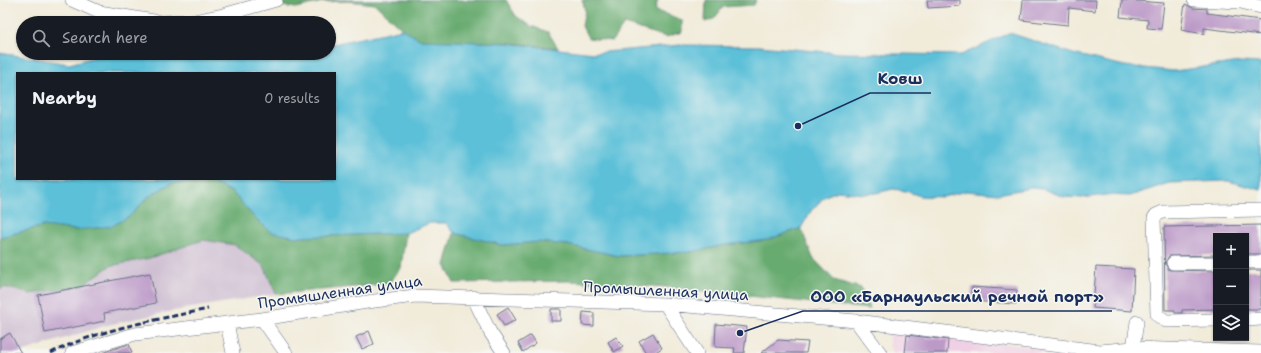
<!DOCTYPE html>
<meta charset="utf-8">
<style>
body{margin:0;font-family:"Shantell Sans",sans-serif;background:#242831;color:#f1f3f6}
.controls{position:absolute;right:12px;bottom:12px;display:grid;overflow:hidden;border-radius:0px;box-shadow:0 1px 3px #0004}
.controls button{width:36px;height:36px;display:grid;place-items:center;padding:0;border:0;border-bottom:1px solid #363941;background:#171b24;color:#f1f3f6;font:20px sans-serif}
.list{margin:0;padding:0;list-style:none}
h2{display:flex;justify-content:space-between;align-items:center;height:52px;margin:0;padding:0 16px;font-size:17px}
h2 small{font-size:13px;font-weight:400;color:#9ea1a6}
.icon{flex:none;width:22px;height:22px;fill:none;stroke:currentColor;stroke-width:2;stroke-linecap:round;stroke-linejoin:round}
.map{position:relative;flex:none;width:1261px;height:353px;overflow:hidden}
.search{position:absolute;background:#171b24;box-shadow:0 1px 3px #0004;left:16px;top:16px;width:320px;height:44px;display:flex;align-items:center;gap:10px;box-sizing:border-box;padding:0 14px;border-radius:22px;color:#9ea1a6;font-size:15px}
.panel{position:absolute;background:#171b24;box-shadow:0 1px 3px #0004;left:16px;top:72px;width:320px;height:108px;border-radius:0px}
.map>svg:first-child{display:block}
.built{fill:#f0d0e4}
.industrial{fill:#cebed1}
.forest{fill:#68ab6f;stroke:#426d66}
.water{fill:#5bc0d8;stroke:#3b789b;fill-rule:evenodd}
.building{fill:#bc9ac8}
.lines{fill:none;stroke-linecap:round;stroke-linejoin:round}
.minor-casing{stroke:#667189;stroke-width:14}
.minor{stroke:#fff;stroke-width:13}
.rail{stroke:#1b2f5e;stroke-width:3;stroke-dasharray:6 3;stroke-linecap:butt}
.labels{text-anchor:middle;stroke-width:3;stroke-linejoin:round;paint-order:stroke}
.street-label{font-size:15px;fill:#1b2f5e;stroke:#f6f6f2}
.leader{fill:none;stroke:#1b2f5e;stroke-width:1.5}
.callout-dot{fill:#1b2f5e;stroke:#f6f6f2;stroke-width:1.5}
.callout-label{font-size:16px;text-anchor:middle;font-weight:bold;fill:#1b2f5e;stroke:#f6f6f2;stroke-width:3;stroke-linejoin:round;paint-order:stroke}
</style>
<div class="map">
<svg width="1261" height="353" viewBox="0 0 1261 353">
<rect width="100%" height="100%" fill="#f6f6f2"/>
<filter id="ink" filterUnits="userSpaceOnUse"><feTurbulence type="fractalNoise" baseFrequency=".025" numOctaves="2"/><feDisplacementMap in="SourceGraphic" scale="8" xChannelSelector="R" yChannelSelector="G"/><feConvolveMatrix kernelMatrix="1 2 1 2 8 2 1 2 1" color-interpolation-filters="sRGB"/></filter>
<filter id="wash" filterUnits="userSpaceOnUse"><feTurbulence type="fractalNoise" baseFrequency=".012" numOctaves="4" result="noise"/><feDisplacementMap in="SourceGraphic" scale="16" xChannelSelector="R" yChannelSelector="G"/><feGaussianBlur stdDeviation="0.9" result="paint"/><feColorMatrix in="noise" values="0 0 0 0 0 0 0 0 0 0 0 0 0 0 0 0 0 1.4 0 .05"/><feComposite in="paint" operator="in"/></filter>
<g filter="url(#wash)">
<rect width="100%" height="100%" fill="#f1ebd9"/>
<!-- built -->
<path class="built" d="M889,326l178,27h-173l-5,-7z"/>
<!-- industrial -->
<path class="industrial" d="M203,240l32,5 29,21 12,28 -103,17 -66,14 -89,28h-18v-64l3,-2 27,7 50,-8 30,-20 40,-8z"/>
<!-- forest -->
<path class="forest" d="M273,0h233l10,16 15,10 17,6 10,16 -46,-5 -91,-3 -19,-11 -27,-25 -27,-3 -26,1 -26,6 -20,-3z
M582,0h76l-3,10 27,10v12l-16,5 -42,-13 -12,17 -24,-3 -6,-12 3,-16z
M706,0h50l-2,5 -31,2 -9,12 -9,3z
M171,183h42l19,9 22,25 17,15 26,5 109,-4 -5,35 -13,16 -112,10 -12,-28 -29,-21 -32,-5 -53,18 -40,8 -29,20 -51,8 -26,-7 -4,2v-52l44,-11 32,4 54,-14 18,-19z
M801,228l12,30 21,22 27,8 9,21 -205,-22 -95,-6 -116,2 -9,-18 9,-32 49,12 35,-3 30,3 51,11 72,-4 34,-7 42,-5z"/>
<!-- water -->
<path class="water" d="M402,29l19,11 85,3 88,10 87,-8 78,1 80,7 122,2 49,-22 63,21 52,12 49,5 66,-9 21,1v127l-33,-9 -59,2 -39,13 -24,-1 -24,3 -18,-1 -21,-8 -13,-1 -32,6 -32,-3 -23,6 -23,-1 -14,-5 -13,-2 -17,4 -12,1 -26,-3 -13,5 -14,15 -10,17 -34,12 -42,5 -34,7 -72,4 -51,-11 -30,-3 -35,3 -49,-12 -8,-10h-16l-24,10 -109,4 -26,-5 -17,-15 -22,-25 -19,-9h-42l-23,14 -18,19 -18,10 -36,4 -32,-4 -44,11v-184l69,11 41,-11h219v-8zM17,73h318v106h-318z"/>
<g id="blocks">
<!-- building -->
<path class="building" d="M927,0h33v6l-32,2z
M1023,0h73l-1,11 -26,-3 -1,17 -47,-5z
M1122,0l42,3 -3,26 -14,-1 1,-8 -28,-3z
M1185,4l8,4 14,1v4l54,7v15l-57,-7v6l-23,-4z
M1261,225v29h-15v-18h-30v19l-47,1 -4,7 4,7 47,1v38l-34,1v3h-7v-3h-10l-1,-83z
M1096,267l38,2 -2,42 -39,-3z
M1246,270h15v39h-15z
M150,273l6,30 -52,10 1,8 -60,12 -7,-38z
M972,287l45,3 -1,14 -45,-3z
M508,307l8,13 -12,6 -7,-12z
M551,309h10v12h-10z
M583,312l11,1v13l-12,-1z
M716,324l31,3 -3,26h-10l1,-5 -20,-1z
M369,331l5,13 -12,5 -6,-12z
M10,333l11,20h-21v-14z
M653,333l9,15 -8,5h-8l-7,-12z
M531,335l5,8 -13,9 -5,-9z
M907,335l41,5 -1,13h-42z
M616,337l7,9 -9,6 -6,-10z
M778,340l30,2 -2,11h-45z
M129,344l3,9h-29l4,-2z"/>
</g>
</g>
<g filter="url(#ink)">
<use href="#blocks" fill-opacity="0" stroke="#667189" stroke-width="1"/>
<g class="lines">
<defs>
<path id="minor" d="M72,0l27,12 61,10 34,-1 29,-6 53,-15
M1194,0l47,2 20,5
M1246,262h15
M1173,263h43
M473,297l17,35 14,21
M665,304l32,49
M262,319l24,34
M1216,320l-50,1 -9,-6 -3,-97 2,-3 7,-3 98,-2
M1246,320l15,-1
M856,321l24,32
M227,323l6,30
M1133,348l4,-26
M72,353l63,-19 127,-15 105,-17 48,-6 250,8 191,17 244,30 33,-3 128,4"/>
</defs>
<!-- minor casing -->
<use href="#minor" class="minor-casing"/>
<!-- minor -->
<use href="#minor" class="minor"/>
<!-- rail -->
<path class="rail" d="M51,353c49,-24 104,-33 157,-44"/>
</g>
</g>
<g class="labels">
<!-- street labels -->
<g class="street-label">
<text transform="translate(666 291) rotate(3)" y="5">Промышленная улица</text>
<text transform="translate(340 292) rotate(-8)" y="5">Промышленная улица</text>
</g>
</g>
<!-- callouts -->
<path class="leader" d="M798 126L870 93H931M740 333L803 311H1112"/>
<g class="callout-dot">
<circle cx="798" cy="126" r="4"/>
<circle cx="740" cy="333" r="4"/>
</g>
<g class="callout-label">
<text x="900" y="84">Ковш</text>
<text x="957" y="302">ООО «Барнаульский речной порт»</text>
</g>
</svg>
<div class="controls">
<button>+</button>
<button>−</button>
<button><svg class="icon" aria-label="layers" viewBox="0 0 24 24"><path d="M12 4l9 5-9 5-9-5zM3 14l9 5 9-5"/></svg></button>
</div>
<div class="search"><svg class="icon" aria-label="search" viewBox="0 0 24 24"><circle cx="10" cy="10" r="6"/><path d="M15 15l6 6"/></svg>Search here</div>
<section class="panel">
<h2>Nearby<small>0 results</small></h2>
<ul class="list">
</ul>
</section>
</div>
